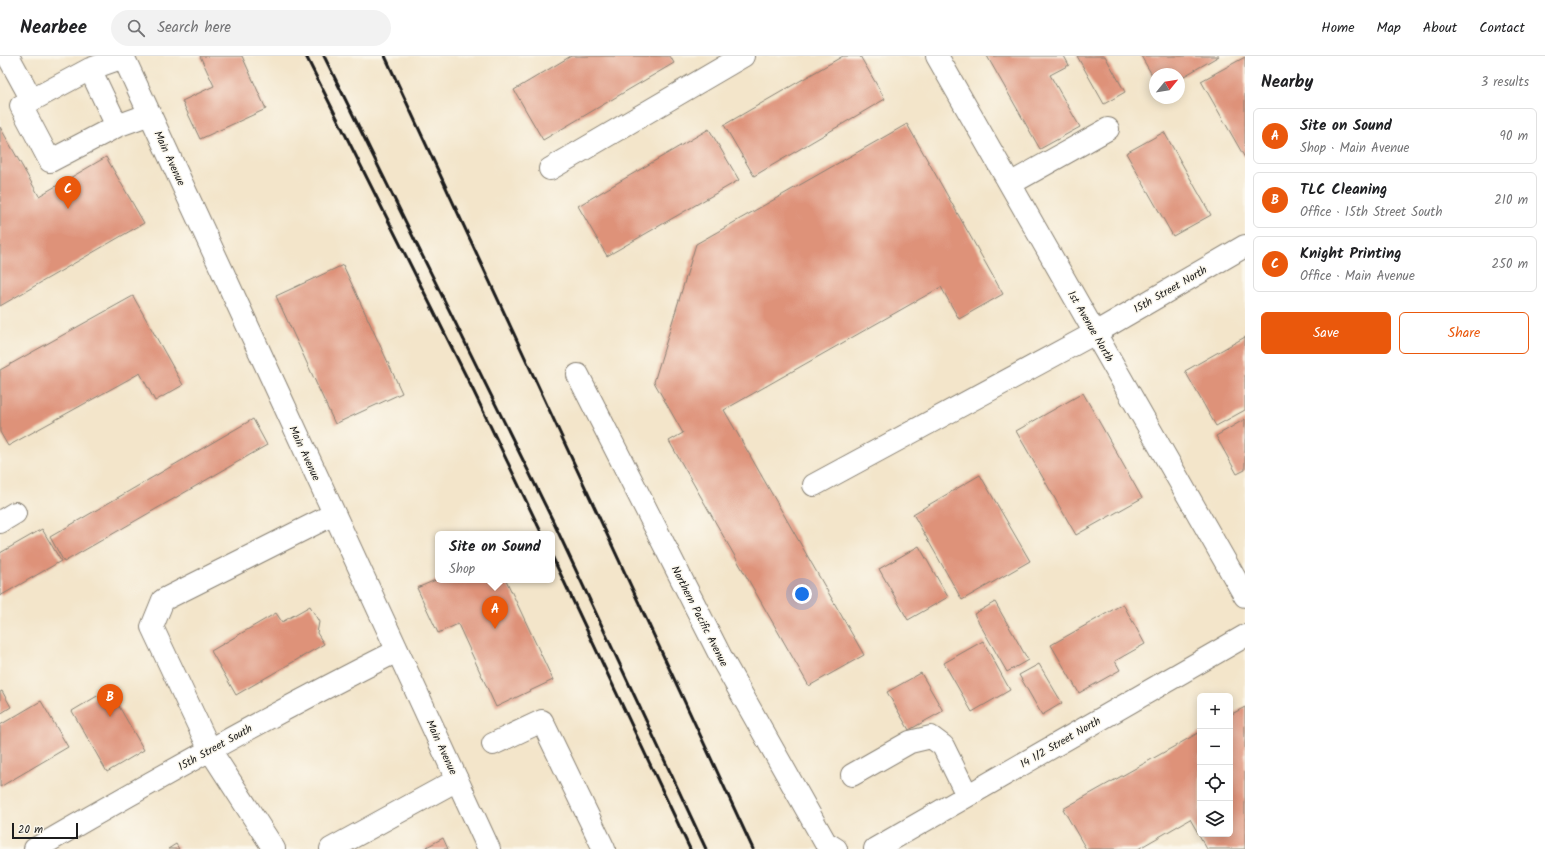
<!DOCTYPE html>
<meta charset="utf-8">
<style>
body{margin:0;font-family:Kalam,sans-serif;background:#f2f2f2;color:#202124}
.controls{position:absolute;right:12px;bottom:12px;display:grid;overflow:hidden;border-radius:6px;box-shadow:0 2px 10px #0003}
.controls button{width:36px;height:36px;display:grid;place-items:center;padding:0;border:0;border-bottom:1px solid #e0e0e0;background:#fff;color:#202124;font:20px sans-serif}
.compass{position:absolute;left:1149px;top:12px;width:36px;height:36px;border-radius:50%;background:#fff;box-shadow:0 2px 10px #0003;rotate:60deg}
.scale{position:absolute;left:12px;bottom:10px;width:66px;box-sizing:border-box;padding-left:4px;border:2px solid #1c1c1c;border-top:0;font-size:11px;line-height:14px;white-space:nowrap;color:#1c1c1c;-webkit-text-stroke:3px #fbf7ec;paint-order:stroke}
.you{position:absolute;left:802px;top:538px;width:14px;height:14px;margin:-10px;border:3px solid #fff;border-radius:50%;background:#1a73e8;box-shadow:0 0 0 6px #1a73e833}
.badge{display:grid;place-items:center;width:26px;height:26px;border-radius:50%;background:#ea580c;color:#fff;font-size:13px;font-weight:700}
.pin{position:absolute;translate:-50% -33px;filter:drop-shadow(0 1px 2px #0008)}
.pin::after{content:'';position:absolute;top:21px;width:14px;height:12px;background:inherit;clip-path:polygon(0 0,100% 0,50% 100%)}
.popup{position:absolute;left:435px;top:475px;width:120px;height:52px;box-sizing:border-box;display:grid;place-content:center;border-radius:6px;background:#fff;filter:drop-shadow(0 1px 3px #0005);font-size:13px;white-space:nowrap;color:#757577}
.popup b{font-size:15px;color:#202124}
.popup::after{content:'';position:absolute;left:50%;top:100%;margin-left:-8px;border:8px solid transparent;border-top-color:#fff}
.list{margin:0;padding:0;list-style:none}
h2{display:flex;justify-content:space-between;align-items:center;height:52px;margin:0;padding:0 16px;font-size:17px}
h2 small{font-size:13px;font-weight:400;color:#757577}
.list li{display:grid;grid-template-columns:26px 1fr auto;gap:12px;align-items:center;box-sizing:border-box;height:56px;margin:0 8px 8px;padding:0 8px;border:1px solid #e0e0e0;border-radius:6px}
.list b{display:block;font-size:15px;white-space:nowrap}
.list p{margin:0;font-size:13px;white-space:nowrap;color:#757577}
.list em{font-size:13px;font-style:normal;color:#757577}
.actions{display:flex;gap:8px;padding:12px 16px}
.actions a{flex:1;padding:9px 0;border:1px solid #ea580c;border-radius:6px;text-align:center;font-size:14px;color:#ea580c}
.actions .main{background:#ea580c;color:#fff}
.icon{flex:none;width:22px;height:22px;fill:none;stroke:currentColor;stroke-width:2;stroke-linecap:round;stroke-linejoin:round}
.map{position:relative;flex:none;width:1245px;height:793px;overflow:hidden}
header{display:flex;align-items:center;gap:24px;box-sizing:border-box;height:56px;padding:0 20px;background:#fff;border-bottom:1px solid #e0e0e0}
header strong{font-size:19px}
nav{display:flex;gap:22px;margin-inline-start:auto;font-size:14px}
.search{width:280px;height:36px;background:#f2f2f2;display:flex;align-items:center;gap:10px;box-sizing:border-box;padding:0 14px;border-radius:22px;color:#757577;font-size:15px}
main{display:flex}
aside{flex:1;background:#fff}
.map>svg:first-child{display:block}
.building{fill:#de9279}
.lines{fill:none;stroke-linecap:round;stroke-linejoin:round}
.minor-casing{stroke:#888073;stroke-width:24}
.major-casing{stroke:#888073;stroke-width:24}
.minor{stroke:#fff;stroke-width:22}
.major{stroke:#fff;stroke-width:22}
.rail{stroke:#1c1c1c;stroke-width:3}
.labels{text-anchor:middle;stroke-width:3;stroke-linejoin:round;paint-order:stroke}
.street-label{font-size:11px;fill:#1c1c1c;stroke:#fbf7ec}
</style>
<header>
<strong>Nearbee</strong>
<div class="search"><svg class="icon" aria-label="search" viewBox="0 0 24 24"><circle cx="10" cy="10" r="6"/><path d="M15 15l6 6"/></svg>Search here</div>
<nav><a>Home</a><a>Map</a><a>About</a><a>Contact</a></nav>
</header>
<main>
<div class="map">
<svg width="1245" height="793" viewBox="0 0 1245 793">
<rect width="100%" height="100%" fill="#fbf7ec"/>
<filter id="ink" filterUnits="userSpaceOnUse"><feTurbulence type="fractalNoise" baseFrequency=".025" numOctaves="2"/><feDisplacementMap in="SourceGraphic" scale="8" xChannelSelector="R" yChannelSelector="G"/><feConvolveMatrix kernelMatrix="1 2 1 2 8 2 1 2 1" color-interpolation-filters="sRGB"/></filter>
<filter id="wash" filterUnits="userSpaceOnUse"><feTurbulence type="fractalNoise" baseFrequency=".012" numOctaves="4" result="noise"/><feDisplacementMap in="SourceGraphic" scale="16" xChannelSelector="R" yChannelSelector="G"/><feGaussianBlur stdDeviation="0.9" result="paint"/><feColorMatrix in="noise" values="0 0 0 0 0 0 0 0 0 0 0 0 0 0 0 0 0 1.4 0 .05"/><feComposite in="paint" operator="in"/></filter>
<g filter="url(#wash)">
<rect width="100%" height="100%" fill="#f3e5ca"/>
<g id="blocks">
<!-- building -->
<path class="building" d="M200,0h42l24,53 -66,30 -18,-38 32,-15z
M571,0h99l4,7 -131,77 -29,-50z
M843,0h17l25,43 -131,77 -30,-51z
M987,0h77l5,9 -19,10 30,52 -40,22z
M1077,0h28l20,36 -21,12z
M1141,0h78l-40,23v-5h-24v6z
M1245,1v101l-44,-77z
M907,68l96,170 -44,25 -18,-32 -217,123 140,245 -55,31 -140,-245 14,-8 -29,-51 42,-138z
M0,71l39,69 67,-39 38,66 -144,83z
M709,73l30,51 -132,76 -29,-50z
M1164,76l47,83 -38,21 -47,-83z
M343,209l59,128 -67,31 -59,-128z
M133,240l50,89 -28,16 -15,-28 -132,73 -8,-14v-62z
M1245,281v73l-29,16 -31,-55z
M1083,337l59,105 -66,37 -60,-104z
M253,363l14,26 -203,117 -14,-25z
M1245,363v51l-8,4 -21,-38z
M980,419l50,86 -68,39 -49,-86z
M42,473l19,32 -61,35v-43z
M919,490l29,51 -40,23 -29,-51z
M438,523l68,1 47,100 -57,27 -38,-83 -20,9 -21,-45z
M995,546l33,58 -21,12 -33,-58z
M1123,548l22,40 -30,17 5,9 -41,23 -28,-48z
M310,550l9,16 -2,11 7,11 -88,51 -25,-44 65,-38 6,9z
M983,585l27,49 -38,22 -28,-49z
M1039,608l23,39 -20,12 -23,-40z
M921,617l22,38 -34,19 -22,-38z
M109,633l35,61 -37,22 -35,-61z
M2,635l9,16 -11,7v-22z
M41,645l27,46 -68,40v-62z
M1245,651v142h-38l-17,-30 -52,30h-52l-23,-40 137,-77v102h30v-119z
M443,782l5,11h-25z
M176,788l3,5h-11z"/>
</g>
</g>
<g filter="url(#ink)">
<use href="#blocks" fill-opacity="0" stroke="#888073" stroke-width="1"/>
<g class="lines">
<defs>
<path id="minor" d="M8,0l24,44
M937,0l308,540
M90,13l27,57 -67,35 -29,-55z
M90,13l34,-12
M117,70l33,-12
M550,113l193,-113
M1010,128l98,-55
M578,319l145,286 102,181 11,7
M814,429l281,-152 150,-87
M0,466l15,-9
M493,688l49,-23 62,128
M852,719l58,-33 21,-5 12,9 24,49
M35,793c119,-69 239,-136 362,-198
M274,793l-64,-99 -58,-123 11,-27 171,-86
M331,793l126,-69
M875,793l370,-213"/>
<path id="major" d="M123,0l366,793"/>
</defs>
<!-- minor casing -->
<use href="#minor" class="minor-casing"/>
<!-- major casing -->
<use href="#major" class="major-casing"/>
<!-- minor -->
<use href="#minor" class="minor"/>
<!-- major -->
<use href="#major" class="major"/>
<!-- rail -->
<path class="rail" d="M306,0l168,336 68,142
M324,0l228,463 154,330
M385,0l368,793
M552,500l138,293"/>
</g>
</g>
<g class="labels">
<!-- street labels -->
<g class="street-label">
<text transform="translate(170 102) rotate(65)" y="4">Main Avenue</text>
<text transform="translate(1170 233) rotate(-30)" y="4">15th Street North</text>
<text transform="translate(1091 270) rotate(60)" y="4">1st Avenue North</text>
<text transform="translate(305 397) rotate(65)" y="4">Main Avenue</text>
<text transform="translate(700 560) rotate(63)" y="4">Northern Pacific Avenue</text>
<text transform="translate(1060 686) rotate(-30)" y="4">14 1/2 Street North</text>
<text transform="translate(215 691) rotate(-29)" y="4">15th Street South</text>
<text transform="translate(442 691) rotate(65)" y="4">Main Avenue</text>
</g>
</g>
</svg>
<div class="controls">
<button>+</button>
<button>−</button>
<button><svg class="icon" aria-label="locate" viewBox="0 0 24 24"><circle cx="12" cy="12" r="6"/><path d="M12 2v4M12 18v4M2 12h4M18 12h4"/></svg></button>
<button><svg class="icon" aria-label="layers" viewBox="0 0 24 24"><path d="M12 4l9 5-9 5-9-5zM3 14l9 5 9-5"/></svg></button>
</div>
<svg class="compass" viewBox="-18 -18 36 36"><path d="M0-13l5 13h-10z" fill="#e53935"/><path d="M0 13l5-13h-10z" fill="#757577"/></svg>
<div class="scale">20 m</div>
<div class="you"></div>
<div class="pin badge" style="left:495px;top:573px">A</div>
<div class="popup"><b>Site on Sound</b>Shop</div>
<div class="pin badge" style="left:110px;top:661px">B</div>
<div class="pin badge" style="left:68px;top:153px">C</div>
</div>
<aside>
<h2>Nearby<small>3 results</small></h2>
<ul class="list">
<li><span class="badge">A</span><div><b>Site on Sound</b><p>Shop · Main Avenue</p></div><em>90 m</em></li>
<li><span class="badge">B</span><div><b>TLC Cleaning</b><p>Office · 15th Street South</p></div><em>210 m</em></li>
<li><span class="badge">C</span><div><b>Knight Printing</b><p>Office · Main Avenue</p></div><em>250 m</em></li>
</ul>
<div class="actions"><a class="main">Save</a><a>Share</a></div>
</aside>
</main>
